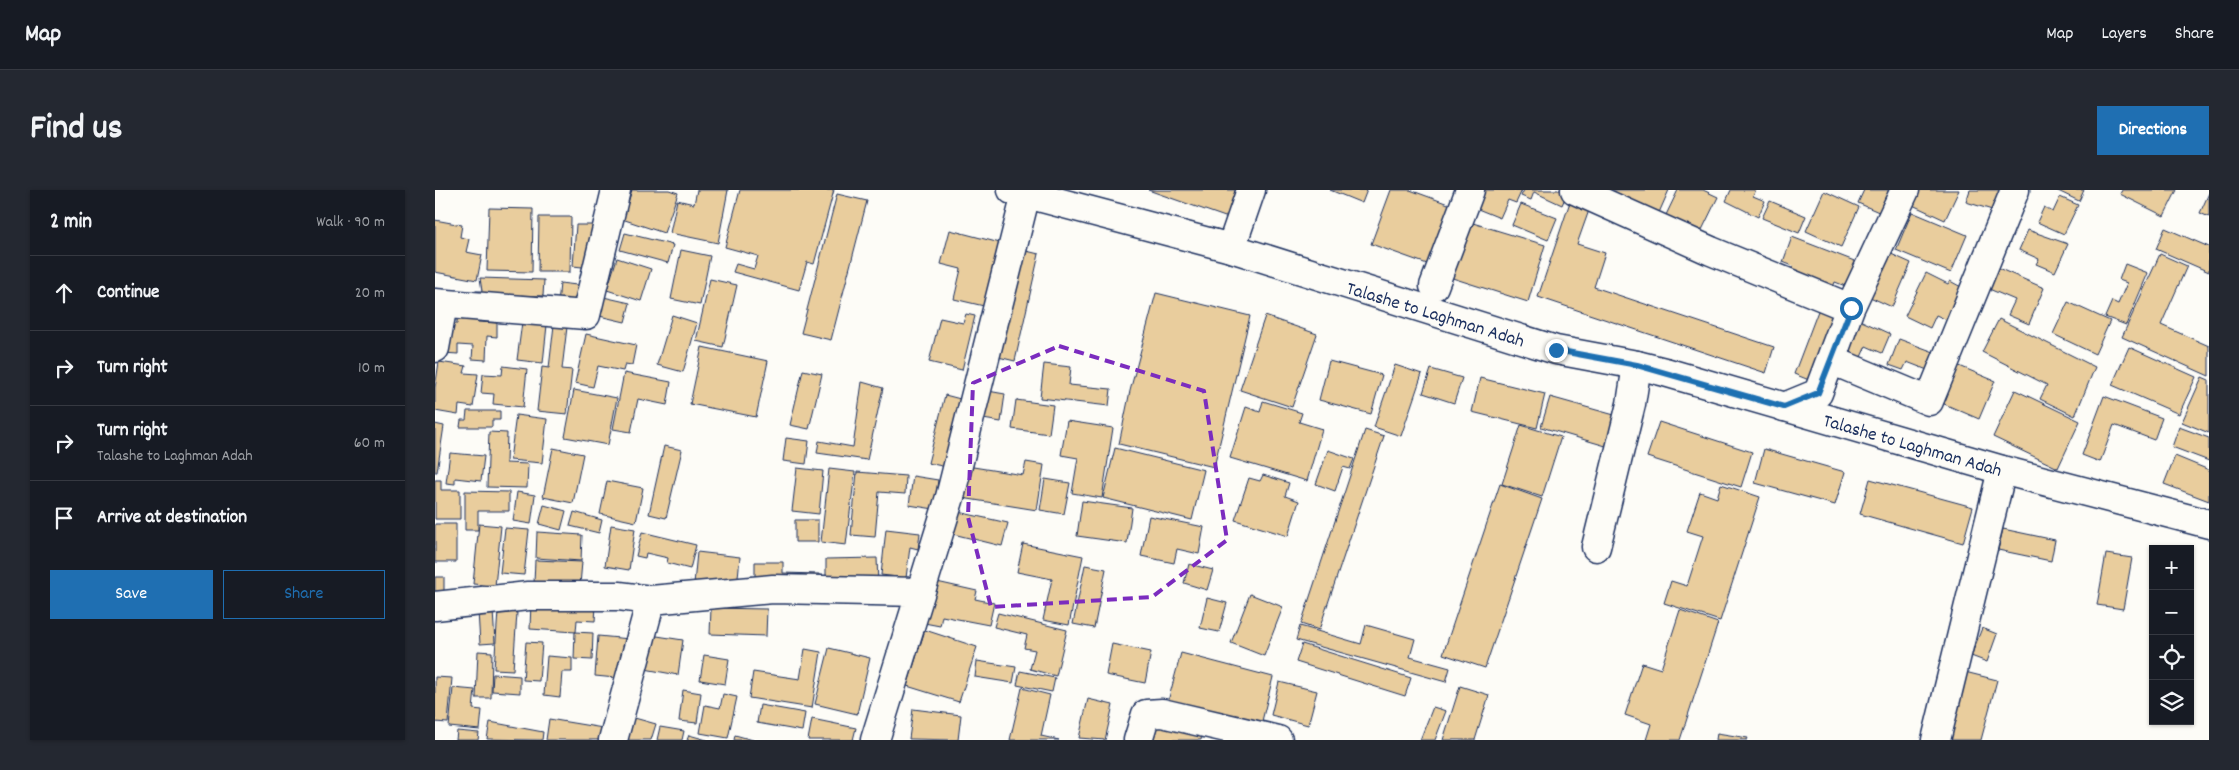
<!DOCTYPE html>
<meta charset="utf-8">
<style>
body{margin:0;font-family:Dekko,sans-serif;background:#242831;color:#f1f3f6}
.controls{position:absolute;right:15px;bottom:15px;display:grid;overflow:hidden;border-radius:0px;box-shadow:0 1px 4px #0004}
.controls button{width:45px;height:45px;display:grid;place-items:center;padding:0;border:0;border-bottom:1px solid #363941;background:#171b24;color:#f1f3f6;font:25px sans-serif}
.stop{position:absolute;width:15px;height:15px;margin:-11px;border:4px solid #1f6fb2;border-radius:50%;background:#fff}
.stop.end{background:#1f6fb2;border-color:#fff;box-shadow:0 1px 5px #0008}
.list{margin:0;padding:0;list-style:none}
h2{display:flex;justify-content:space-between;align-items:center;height:65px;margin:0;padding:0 20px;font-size:21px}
h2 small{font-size:16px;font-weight:400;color:#9ea1a6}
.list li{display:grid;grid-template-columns:32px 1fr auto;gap:15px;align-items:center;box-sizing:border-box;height:75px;padding:0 20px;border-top:1px solid #363941}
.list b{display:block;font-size:19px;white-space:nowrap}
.list p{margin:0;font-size:16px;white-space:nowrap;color:#9ea1a6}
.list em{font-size:16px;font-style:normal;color:#9ea1a6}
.actions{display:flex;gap:10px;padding:15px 20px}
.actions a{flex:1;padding:11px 0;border:1px solid #1f6fb2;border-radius:0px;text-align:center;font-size:18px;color:#1f6fb2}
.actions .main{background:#1f6fb2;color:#fff}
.icon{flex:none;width:28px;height:28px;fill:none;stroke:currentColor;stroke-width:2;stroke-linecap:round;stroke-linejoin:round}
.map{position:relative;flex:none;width:1774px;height:550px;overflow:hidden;border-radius:0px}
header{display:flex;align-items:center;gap:30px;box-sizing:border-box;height:70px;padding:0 25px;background:#171b24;border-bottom:1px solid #363941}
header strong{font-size:24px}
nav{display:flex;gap:28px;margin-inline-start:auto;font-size:18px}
.intro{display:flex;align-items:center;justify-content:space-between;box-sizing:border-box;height:120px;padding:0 30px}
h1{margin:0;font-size:35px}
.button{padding:12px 22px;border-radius:0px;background:#1f6fb2;color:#fff;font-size:18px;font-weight:700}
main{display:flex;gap:30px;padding:0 30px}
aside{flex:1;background:#171b24;border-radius:0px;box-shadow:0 1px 4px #0004}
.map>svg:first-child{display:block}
.building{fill:#e9cd9d;stroke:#1b2f5e}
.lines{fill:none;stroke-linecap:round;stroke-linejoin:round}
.minor-casing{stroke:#1b2f5e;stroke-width:31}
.major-casing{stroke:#1b2f5e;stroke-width:31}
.minor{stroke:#fdfcf7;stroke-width:28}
.major{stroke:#fdfcf7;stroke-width:28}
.route{stroke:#1f6fb2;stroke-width:6}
.marked{fill:none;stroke:#7b2cbf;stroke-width:4;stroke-dasharray:10 6;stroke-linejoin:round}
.labels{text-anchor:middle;stroke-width:5;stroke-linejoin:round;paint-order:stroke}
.street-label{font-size:19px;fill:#1b2f5e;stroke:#fdfcf7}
</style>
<header>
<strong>Map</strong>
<nav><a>Map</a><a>Layers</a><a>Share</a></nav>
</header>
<div class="intro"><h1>Find us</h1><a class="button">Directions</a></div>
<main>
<aside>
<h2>2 min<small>Walk · 90 m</small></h2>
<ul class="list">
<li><svg class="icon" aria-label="ahead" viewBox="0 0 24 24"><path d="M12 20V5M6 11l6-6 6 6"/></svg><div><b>Continue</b></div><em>20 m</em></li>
<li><svg class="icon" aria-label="right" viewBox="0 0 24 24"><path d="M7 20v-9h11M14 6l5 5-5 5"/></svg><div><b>Turn right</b></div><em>10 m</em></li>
<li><svg class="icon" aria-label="right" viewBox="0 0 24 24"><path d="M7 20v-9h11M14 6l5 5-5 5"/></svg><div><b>Turn right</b><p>Talashe to Laghman Adah</p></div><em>60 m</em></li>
<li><svg class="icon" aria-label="arrive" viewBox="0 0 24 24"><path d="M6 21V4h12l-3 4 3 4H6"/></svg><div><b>Arrive at destination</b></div></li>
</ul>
<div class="actions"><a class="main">Save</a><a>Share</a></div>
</aside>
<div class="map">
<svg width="1774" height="550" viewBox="0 0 1774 550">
<rect width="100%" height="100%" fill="#fdfcf7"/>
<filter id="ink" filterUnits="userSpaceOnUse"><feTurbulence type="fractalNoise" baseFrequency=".02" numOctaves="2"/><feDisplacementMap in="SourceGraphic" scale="10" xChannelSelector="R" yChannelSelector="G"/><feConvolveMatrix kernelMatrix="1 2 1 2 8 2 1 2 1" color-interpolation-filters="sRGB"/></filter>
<g filter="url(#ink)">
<!-- building -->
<path class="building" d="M197,0h37l9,3 -14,40 -42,-14z
M262,0h31l-10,53 -48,-10 7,-33 17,4z
M305,0h94l-20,74 -7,-2 -8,28 -66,-18 3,-8 18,5 4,-13 -33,-9z
M713,0h89l-9,28z
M895,0h37l-5,13z
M956,0h19l41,15 -21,60 -59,-21z
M1039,0h48l-6,13 -8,-3 -8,18 -32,-13z
M1089,0h42l2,1 -6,14 -28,-13 -3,8 -10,-4z
M1169,0h65l-15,34z
M1243,0h25l15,7 -17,35 -35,-17z
M1296,0h25l-3,6 12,5 -7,16 -32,-16z
M1429,0h30l-6,26 -30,-13z
M1476,0h48l-14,30 -39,-18z
M1535,0h39l-7,23 -36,-11z
M1621,0h28l-5,11z
M1687,0h55l-13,26 -44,-22z
M1389,1l35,16 -18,40 -35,-16z
M1138,3l20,6 -16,45 28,9 -11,34 180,60 -8,26 -228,-76z
M1774,3v24l-9,-4z
M402,4l30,7 -36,139 -30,-7z
M1625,7l18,8 -14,29 -27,-12 7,-15 9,5z
M1335,11l36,15 -7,17 -37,-15z
M1086,14l36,14 -9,22 -36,-15z
M54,18l44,1 -1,63 -45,-1z
M1477,22l55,23 -16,38 -55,-23z
M104,27h32l-1,55h-32z
M0,30l27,5 -2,12 9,2 -3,13 16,3 -5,25 -42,-8z
M1028,30l82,25 -17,57 -82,-26z
M141,35h18l-3,43 -18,-2z
M1730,38l44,19v25l-53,-23z
M515,40l50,13 -16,63 -30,-7 7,-30 -20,-5z
M1593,40l40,14 -13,28 -19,-8 3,-5 -20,-9z
M190,43l48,12 -5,18 -48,-13z
M1357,47l65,25 -9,25 -13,-5 -5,13 -42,-16 5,-13 -10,-4z
M1443,58l33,15 -19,44 -33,-15z
M583,59l21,5 -24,107 -21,-5z
M246,60l29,6 -10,49 -29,-6z
M1725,64l27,12 -26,59 48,21v30l-87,-39z
M182,68l34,11 -10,32 -34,-11z
M1690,74l23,9 -22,52 -21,-8 7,-16 6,3 9,-21 -8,-3z
M1563,78l46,20 -15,36 -21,-9 7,-15 -26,-11z
M1491,83l22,11 2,-3 13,7 -16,32 -11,-5 -6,13 -25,-12z
M45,88l64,2 -1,16 -39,-1v8h-29l1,-12h6z
M275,89l27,6 -14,62 -27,-6z
M125,93l25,3 -2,21 -25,-2z
M721,103l94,23 -36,151 -95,-23 11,-53z
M164,106l31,7 -5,19 -30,-7z
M1633,112l42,19 -15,33 -42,-20z
M1386,113l26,9 -28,72 -25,-10z
M22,122l21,1v9l19,1v14l-10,-1 -1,24 -14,-1 1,-13 -15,-1v9l-15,-1 2,-29h12z
M531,124l9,2 -13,54 -33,-8 11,-44 23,5z
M237,125l25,8 -14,49 -26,-7z
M830,126l52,18 -25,73 -52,-17z
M1418,127l37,17 -8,19 -16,-7 -10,22 -22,-10z
M1564,129l96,48 -20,49 -35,-17 7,-14 -65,-33z
M87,132l25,3 -4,38 -26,-3z
M119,135l13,2 -5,42 10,1 -5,44 -30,-3 5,-44 7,1z
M151,144l50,11 -4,20 -7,-1 -2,7 -25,-5 -5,21 -18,-4z
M1464,149l43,16 -7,18 -28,-11 -4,8 -14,-5z
M267,157l66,14 -12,56 -66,-13z
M1694,157l67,30 -17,37 -67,-29z
M894,171l53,14 -11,39 -52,-14z
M4,172l27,4 -2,7 14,1 -5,33 -14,-2 -1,10 -23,-4v-23z
M1515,172l45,19 -16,38 -44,-19z
M609,174l27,3 -2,18 42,4 -2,17 -69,-8z
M960,175l27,9 -21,62 -27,-9z
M68,176l24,3 -4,38 -30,-3 1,-10 -13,-1 2,-19 19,1z
M996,179l31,9 -8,25 -31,-10z
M368,180l19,4 -13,55 -19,-4z
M189,183l47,9 -4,23 -29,-6 -7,33 -18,-3z
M1767,187l7,3v53l-27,-11z
M1045,188l65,16 -8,34 -65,-16z
M427,192l21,6 -16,72 -50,-7 2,-12 34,6z
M139,200l43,8 -9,47 -43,-8z
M1580,200l65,31 -22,47 -65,-31z
M553,201l17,3 -4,28 -18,-3z
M510,205l23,6 -17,67 -23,-5z
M1669,206l58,22 -8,22 -40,-15 -14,37 -18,-7z
M1115,207l75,21 -9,31 -75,-22z
M581,210l37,5 -4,29 -37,-5z
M828,211l39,12 -3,9 23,7 -15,52 -77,-23 16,-51 14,5z
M32,221h33v9h-8v7h-32l1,-7h5z
M81,225l31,4 -5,44 -32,-3z
M632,231l46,7 -11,70 -30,-5 6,-35 -17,-3z
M1224,232l93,30 -11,35 -94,-30z
M0,234l9,2 -7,46h-2z
M1086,235l40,12 -19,60 -40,-13z
M1744,237l30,11v23l-37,-14z
M930,240l19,6 -65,194 -18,-6z
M54,242l18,1 -1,30 22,1 -1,24 -40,-1z
M351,248l23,3 -3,23 -23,-3z
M229,256l18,4 -16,68 -17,-4z
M118,258l30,6 -10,49 -30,-6z
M680,258l89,22 -12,50 -89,-22z
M1329,259l81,23 -10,33 -80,-22z
M893,260l26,9 -4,10 -7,-2 -8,24 -19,-7z
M15,263l34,3 -3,25 -26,-3v6l-9,-1z
M1740,266l34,14v31l-45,-17z
M591,272l18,3 -7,45 -75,-12 5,-32 56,9z
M362,278l26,3 -4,43 -27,-3z
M394,279l26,3 -9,73 -25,-3z
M422,282l49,4 -1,18 -26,-2 -4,45 -24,-2z
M828,285l26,8 -4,13 14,5 -11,35 -53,-16 14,-42 11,3z
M478,286l25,4 -4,29 -25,-4z
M610,289l25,4 -6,31 -24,-4z
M1435,289l103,28 -10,36 -103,-29z
M0,290h6v10h19v29h-25z
M172,291l36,7 -7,34 -36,-8z
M1065,294l42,15 -57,169 -42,-14z
M1286,294l39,13 -40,124 -56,-18 7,-22 16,5 16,-50 -16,-5 13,-39 17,6z
M30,301l44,1v19h-31v19h-13z
M82,302l18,3 -4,29 -18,-3z
M647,311l50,7 -5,35 -50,-7z
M109,315l22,6 -5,19 -22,-6z
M139,322l28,8 -3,13 -29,-7z
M523,322l50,11 -6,23 -49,-12z
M714,326l55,11 -5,27 -22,-5 -3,14 -33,-7z
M360,330h23v22h-23z
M0,334h21v38h-21z
M44,334l22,2 -6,60 -22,-2z
M176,335l24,4 -6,41 -24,-4z
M70,338l24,2 -5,45 -24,-2z
M451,339l34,4 -2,16 -8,-2 -4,31 -25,-3z
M1568,339l52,11 -4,21 -53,-11z
M102,342l45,3 -1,26 -45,-3z
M207,342l54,13 -6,24 -23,-6 1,-5 -22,-5 -1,5 -9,-2z
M588,354l60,12 -14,69 -26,-5 9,-41 -35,-7z
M262,362l43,5 -3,31 -43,-4z
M1671,364l26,4 -9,51 -26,-4z
M442,368l1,26 -52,1v-26z
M100,370l47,2 -2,23 -46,-2z
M320,372h28v11l36,1v11l-64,-1z
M754,374l24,6 -6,20 -23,-7z
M650,375l21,4 -12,59 -21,-4z
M0,387h9v24h-9z
M493,390l49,11 -2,8 19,4 -5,22 -47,-9 -2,10 -21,-4z
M815,404l33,13 -19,49 -33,-13z
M772,408l20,5 -8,29 -19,-4z
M96,412l65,4 -1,15 -18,-1 -1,12 -46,-3z
M276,418l56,1 -1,27 -56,-2z
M1245,420l38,13 -38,117h-34l5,-16 -26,-9 17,-52 19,6z
M43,421h15l2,32 -15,1z
M63,421l19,2 -4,57 -19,-1z
M563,423l69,17 -11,46 -26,-7 5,-19 -11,-2 3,-13 -33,-8z
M931,435l49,14 -5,18 40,11 -4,14 -150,-42 4,-14 61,18z
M1547,438l15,6 -10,28 -16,-6z
M490,440l52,17 -18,55 -52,-16z
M140,442l18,1 -1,27 -18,-1z
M209,444l39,6 -5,35 -39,-7z
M163,446l32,3 -4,40 -31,-3z
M91,452l16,1 -3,38 -16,-1z
M677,454l39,8 -6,31 -39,-8z
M867,454l109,34 -6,18 -109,-34z
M394,458l41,10 -13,56 -42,-10z
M370,459l16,3 -9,56 -63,-10 4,-26 47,7z
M43,461l14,1 -1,46h-15z
M746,463l92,24 -13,52 -93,-24z
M269,465l25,4 -4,25 -25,-4z
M112,466l25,2v14h-10l-2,25 -16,-2z
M542,471l39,6 -3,16 -38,-6z
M585,481l35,7 -3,14 -35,-7z
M1530,482l32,8 -16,60h-34z
M58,484l27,2v17l-28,-2z
M0,487l17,1 -4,45 -13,-1z
M844,492l38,9 -9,34 -37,-10z
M1025,496l29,9 -14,45h-32z
M18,498l22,2 -2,19 9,1 -2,20 -31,-3z
M587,498l28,7 -9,41 18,4h-49z
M248,500l18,3 -4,30 -18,-2z
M288,504l14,3 -9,41 -28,-5 5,-28 15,3z
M653,509l25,6 -8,35 -26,-2z
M325,515l45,8 -3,18 -45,-8z
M998,517l13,4 -11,29h-15z
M478,519l48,6 -3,25 -49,-1z
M196,527l25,7 -5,16h-26z
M114,529l54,9 -2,12h-55z
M377,529l44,9 -3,12h-45z
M55,532l53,10 -1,8 -55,-1z
M721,532l46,13 -1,5h-51z
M225,537l24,4 -2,9h-25z
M22,541l22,2 -1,7h-22z
M1282,543l31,5 -1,2h-31z
M254,545l18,5h-20z
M300,545l18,5h-19z"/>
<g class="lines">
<defs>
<path id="minor" d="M1140,0l136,61 139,57 -19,52 98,41 86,-211
M796,58l20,-58
M999,96l36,-96
M0,113l151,12 30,-125
M0,158l8,-44
M1349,217l34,-14 32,-85 55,-118
M1161,357l35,-143 6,-39
M0,416l93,-10h91l32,4 122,-11 147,3
M178,550l38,-140
M440,550l75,-243 76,-303
M703,550l8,-26 16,-1 116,27
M1501,550l66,-270"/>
<path id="major" d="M577,0l219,58 325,102 81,15 28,7 337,98 207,54"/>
</defs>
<!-- minor casing -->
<use href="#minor" class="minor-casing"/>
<!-- major casing -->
<use href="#major" class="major-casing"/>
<!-- minor -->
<use href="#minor" class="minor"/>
<!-- major -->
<use href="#major" class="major"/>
</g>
</g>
<g class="lines" filter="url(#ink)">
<!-- route -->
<path class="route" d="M1121,160l81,15 147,42 34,-14 33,-85"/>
</g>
<!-- marked area -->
<path class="marked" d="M624,156l145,45 23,149 -75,57 -161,10 -23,-90 5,-134z"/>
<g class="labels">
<!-- street labels -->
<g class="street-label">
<text transform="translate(1001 123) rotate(17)" y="7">Talashe to Laghman Adah</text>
<text transform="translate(1478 254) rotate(16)" y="7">Talashe to Laghman Adah</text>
</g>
</g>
</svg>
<div class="controls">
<button>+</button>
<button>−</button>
<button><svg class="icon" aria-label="locate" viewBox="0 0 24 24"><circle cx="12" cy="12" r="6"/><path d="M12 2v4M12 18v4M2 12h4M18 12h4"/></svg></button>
<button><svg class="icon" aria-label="layers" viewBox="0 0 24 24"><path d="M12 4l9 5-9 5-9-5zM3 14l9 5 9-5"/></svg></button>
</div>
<div class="stop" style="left:1416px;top:118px"></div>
<div class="stop end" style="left:1121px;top:160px"></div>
</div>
</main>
